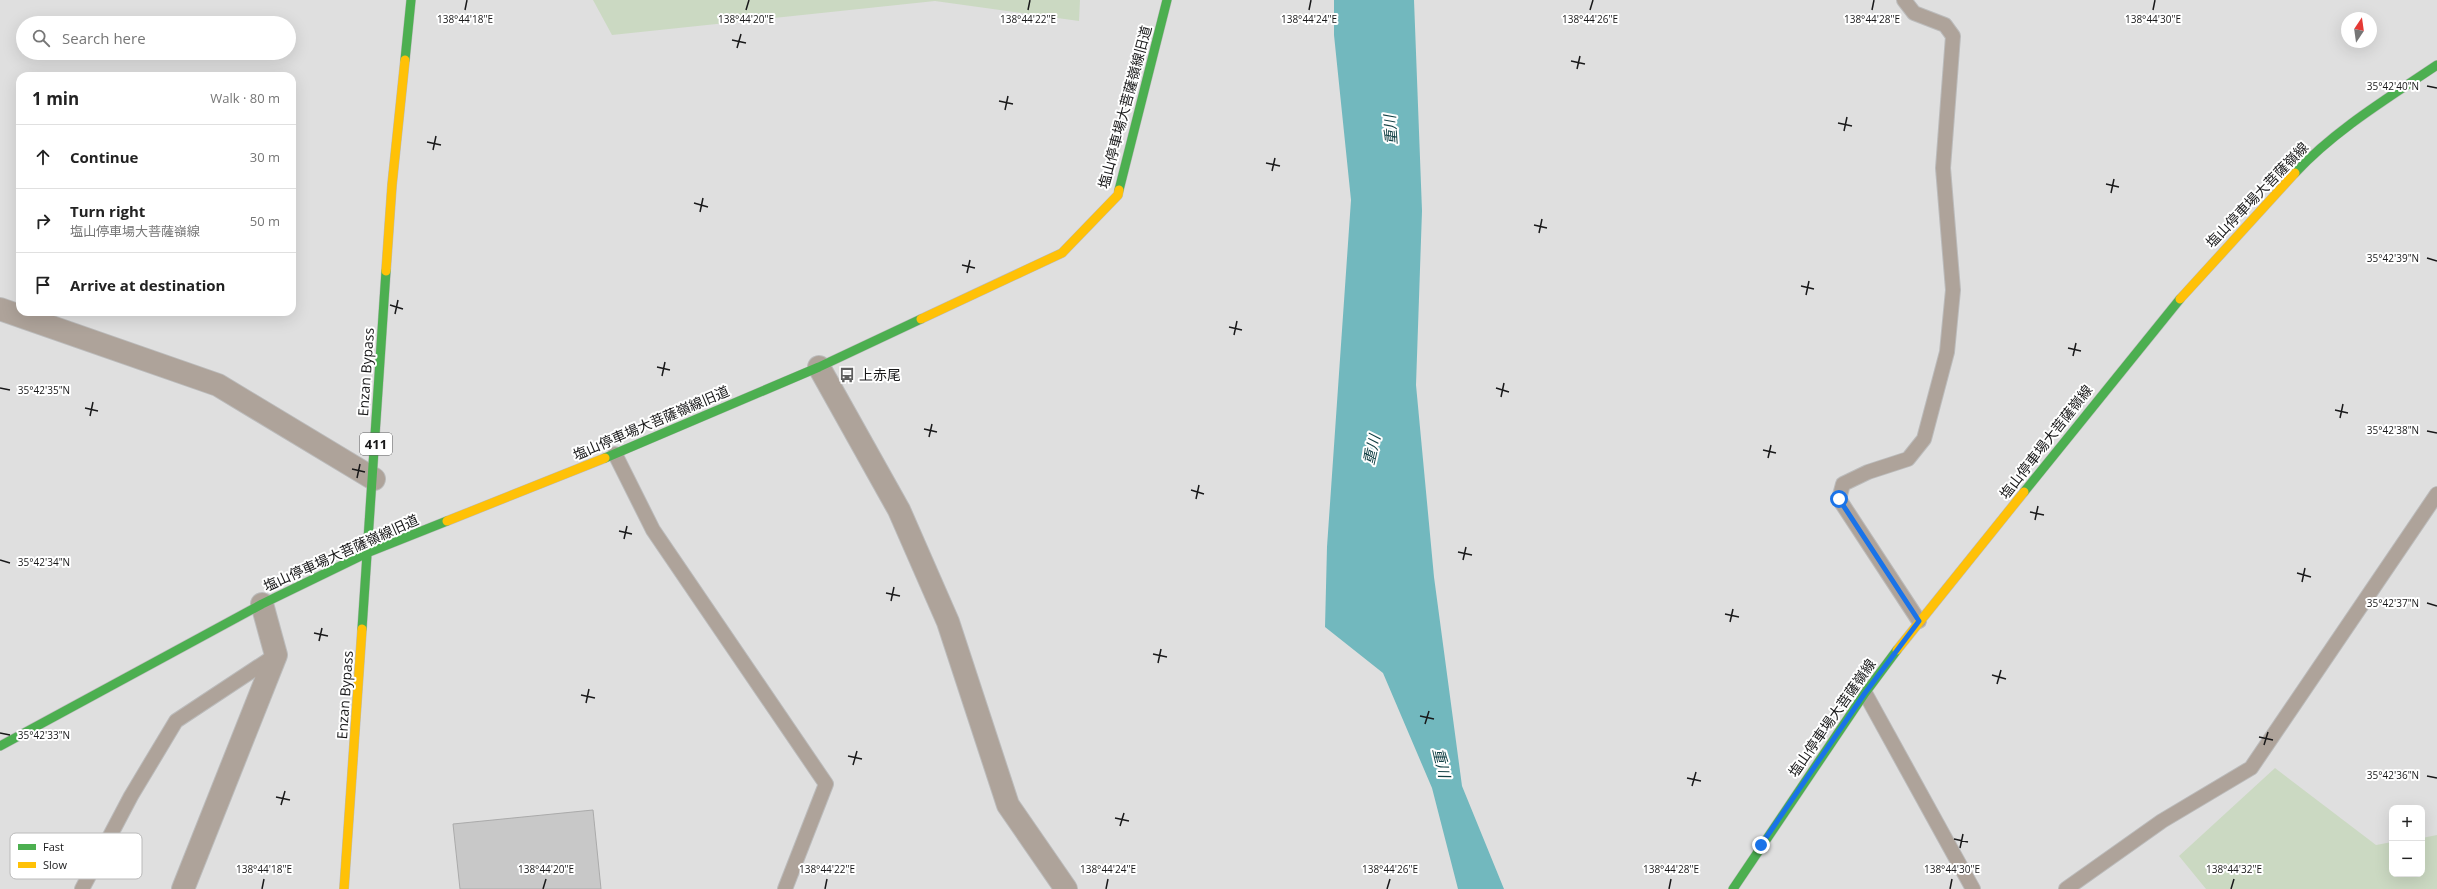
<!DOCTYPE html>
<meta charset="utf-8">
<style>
body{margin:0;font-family:"Open Sans","Noto Sans JP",sans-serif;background:#f6f6f6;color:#222}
.controls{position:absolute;right:12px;bottom:12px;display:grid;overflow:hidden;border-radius:8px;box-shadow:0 4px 16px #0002}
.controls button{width:36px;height:36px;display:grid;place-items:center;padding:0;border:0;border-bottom:1px solid #e0e0e0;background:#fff;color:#222;font:20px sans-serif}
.compass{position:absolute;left:2341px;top:12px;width:36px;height:36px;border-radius:50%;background:#fff;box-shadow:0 4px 16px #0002;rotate:13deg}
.stop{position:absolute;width:12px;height:12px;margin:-9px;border:3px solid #1a73e8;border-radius:50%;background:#fff}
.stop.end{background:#1a73e8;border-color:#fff;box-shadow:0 1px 4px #0008}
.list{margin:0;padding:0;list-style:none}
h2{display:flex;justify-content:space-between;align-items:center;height:52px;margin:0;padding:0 16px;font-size:17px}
h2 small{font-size:13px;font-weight:400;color:#767676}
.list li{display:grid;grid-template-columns:26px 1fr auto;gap:12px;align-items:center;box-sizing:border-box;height:64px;padding:0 16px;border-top:1px solid #e0e0e0}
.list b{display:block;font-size:15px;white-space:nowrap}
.list p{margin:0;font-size:13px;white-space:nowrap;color:#767676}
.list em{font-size:13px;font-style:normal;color:#767676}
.icon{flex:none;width:22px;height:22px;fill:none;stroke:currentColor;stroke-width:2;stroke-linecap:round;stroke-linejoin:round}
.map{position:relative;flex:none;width:2437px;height:889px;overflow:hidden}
.search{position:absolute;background:#fff;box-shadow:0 4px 16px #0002;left:16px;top:16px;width:280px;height:44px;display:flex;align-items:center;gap:10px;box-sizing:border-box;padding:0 14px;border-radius:22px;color:#767676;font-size:15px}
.panel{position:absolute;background:#fff;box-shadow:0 4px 16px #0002;left:16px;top:72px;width:280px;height:244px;border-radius:12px}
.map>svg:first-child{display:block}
.green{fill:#cbd9c2}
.water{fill:#72b8be}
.building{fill:#c8c8c8;stroke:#aaa}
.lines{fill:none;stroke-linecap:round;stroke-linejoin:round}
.lane-casing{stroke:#bbb;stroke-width:16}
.street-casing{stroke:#bbb;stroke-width:24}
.fast-casing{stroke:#bbb;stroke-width:10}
.slow-casing{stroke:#bbb;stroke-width:10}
.lane{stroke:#aea39a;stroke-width:14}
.street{stroke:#aea39a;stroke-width:22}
.fast{stroke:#4caf50;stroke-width:9}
.slow{stroke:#ffc107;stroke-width:9}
.route{stroke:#1a73e8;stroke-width:5}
.ticks{fill:none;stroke:#181819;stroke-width:1.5}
.labels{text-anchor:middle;stroke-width:4;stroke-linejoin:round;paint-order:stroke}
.shield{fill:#fff;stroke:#5d5d5e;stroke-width:1}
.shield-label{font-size:13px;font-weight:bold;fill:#181819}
.street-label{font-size:14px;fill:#181819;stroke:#fff}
.poi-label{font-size:14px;fill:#181819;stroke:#fff;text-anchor:start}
.water-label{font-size:15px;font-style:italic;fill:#134145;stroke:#fff}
.key{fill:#fff;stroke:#bababa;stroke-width:1}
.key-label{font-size:11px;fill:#181819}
.ticks-label{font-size:10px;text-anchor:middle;fill:#181819;stroke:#fff;stroke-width:4;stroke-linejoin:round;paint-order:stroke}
</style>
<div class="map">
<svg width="2437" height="889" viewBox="0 0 2437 889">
<rect width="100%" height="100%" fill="#dfdfdf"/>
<!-- green -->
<path class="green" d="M593,0h487l-1,21 -144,-20 -323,34z
M2275,768l101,77 16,-3v32h30v-36l15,-3v54h-231l-27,-33z"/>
<!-- water -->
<path class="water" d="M1334,0h80l8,211 -6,174 18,192 28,209 42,103h-46l-26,-101 -49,-115 -58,-46 2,-80 24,-347 -17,-165z"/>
<!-- building -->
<path class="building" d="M593,810l8,79h-141l-7,-65z"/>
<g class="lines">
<defs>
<path id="lane" d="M1904,0l10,13 31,12 8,11 -10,132 10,122 -6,62 -23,87 -16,20 -40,13 -25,12 -4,15 80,122
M615,454l38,76 173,254 -41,105
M1865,693l108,196
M82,889l49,-93 45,-75 100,-66
M2066,889l96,-68 89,-53 186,-274"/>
<path id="street" d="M0,309l218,76 156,94
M819,367l80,143 49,112 60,183 58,84
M183,889l93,-234 -14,-51"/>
<path id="fast" d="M405,60l6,-60
M2295,173c40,-43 93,-75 142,-108
M1119,190l48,-190
M605,458l214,-91 102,-48
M2024,492l156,-193
M362,629l24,-358
M0,746l262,-142 107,-52 78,-31
M1733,889l132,-196 32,-43"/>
<path id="slow" d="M386,271l6,-86 13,-125
M2180,299l115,-126
M921,319l141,-66 56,-58 1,-5
M447,521l158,-63
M1897,650l127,-158
M344,889l18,-260"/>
</defs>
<!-- lane casing -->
<use href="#lane" class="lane-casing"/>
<!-- street casing -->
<use href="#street" class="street-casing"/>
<!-- fast casing -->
<use href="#fast" class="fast-casing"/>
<!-- slow casing -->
<use href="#slow" class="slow-casing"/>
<!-- lane -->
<use href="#lane" class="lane"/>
<!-- street -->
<use href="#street" class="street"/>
<!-- fast -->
<use href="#fast" class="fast"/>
<!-- slow -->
<use href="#slow" class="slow"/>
</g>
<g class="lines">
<!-- route -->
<path class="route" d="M1761,845l104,-152 54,-72 -80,-122"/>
</g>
<!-- ticks -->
<path class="ticks" d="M465,10l2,-10M746,10l3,-10M1028,10l2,-10M1309,10l2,-10M1590,10l3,-10M1872,10l2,-10M2153,10l2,-10M732,40l14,3M737,48l4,-14M1571,61l14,3M1577,69l3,-13M2427,86l10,2M999,101l14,3M1005,110l3,-14M1838,123l14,3M1844,131l3,-14M427,142l14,3M433,150l3,-14M1266,163l14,3M1272,171l3,-13M2106,184l13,3M2111,193l3,-14M694,203l14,4M700,212l3,-14M1534,225l13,3M1539,233l3,-14M2427,258l10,3M962,265l13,3M967,273l3,-13M1801,286l13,3M1806,295l3,-14M390,305l13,4M395,314l3,-14M1229,327l13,3M1234,335l3,-14M2068,348l13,3M2073,356l3,-13M657,367l13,3M662,376l3,-14M0,388l10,2M1496,388l13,4M1501,397l3,-14M85,408l13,3M2335,410l13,3M90,416l3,-14M2340,418l3,-14M924,429l13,3M2427,431l10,2M929,437l3,-13M1763,450l13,3M1768,458l3,-13M352,469l13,3M357,478l3,-14M1191,490l13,4M1196,499l3,-14M2030,512l14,3M2035,520l3,-14M619,531l13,3M624,539l3,-13M1458,552l14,3M0,560l10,3M1463,560l3,-13M2297,573l14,4M2302,582l3,-14M886,593l14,3M891,601l3,-14M2427,603l10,3M1725,614l14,3M1730,622l3,-13M314,633l14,3M319,641l3,-13M1153,654l14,3M1158,663l3,-14M1992,675l14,4M1997,684l4,-14M581,695l14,3M586,703l3,-14M1420,716l14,3M1425,724l4,-13M0,733l10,2M2259,737l14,3M2264,745l4,-13M848,756l14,3M853,765l4,-14M2427,776l10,2M1687,778l14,3M1692,786l4,-14M276,797l14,3M281,805l4,-14M1115,818l14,3M1120,826l4,-13M1954,839l14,3M1960,848l3,-14M262,889l2,-10M543,889l3,-10M825,889l2,-10M1106,889l2,-10M1387,889l3,-10M1669,889l2,-10M1950,889l2,-10M2231,889l3,-10"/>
<!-- icons -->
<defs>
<symbol id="bus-bare" viewBox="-9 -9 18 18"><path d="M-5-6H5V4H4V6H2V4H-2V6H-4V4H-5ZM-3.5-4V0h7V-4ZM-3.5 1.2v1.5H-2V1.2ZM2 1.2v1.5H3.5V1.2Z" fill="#5e5e5e" stroke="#fff" stroke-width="2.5" paint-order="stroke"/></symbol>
</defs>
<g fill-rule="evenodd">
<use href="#bus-bare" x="836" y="364" width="22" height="22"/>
</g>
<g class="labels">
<!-- shield labels -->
<rect class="shield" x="360" y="433" width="32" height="22" rx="3"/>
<g class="shield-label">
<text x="376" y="449">411</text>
</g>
<!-- street labels -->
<g class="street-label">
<text transform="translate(1125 107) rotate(-75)" y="5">塩山停車場大菩薩嶺線旧道</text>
<text transform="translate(2257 195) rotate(-46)" y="5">塩山停車場大菩薩嶺線</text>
<text transform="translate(366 372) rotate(-86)" y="5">Enzan Bypass</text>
<text transform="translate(651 423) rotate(-23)" y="5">塩山停車場大菩薩嶺線旧道</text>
<text transform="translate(2046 442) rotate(-52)" y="5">塩山停車場大菩薩嶺線</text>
<text transform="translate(341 553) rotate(-24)" y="5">塩山停車場大菩薩嶺線旧道</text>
<text transform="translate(345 695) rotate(-86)" y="5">Enzan Bypass</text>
<text transform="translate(1832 718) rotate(-55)" y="5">塩山停車場大菩薩嶺線</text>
</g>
<!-- poi labels -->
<g class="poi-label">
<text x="859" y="380">上赤尾</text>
</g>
<!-- water labels -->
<g class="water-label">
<text transform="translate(1391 130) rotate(-94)" y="5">重川</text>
<text transform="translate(1372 450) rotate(-77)" y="5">重川</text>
<text transform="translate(1441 763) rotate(77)" y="5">重川</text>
</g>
</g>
<!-- legend -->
<rect x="10" y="833" width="132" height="46" rx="6" class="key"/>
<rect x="18" y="844" width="18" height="6" fill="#4caf50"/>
<rect x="18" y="862" width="18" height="6" fill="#ffc107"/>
<g class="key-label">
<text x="43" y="851">Fast</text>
<text x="43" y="869">Slow</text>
</g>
<g class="ticks-label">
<text x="465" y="23">138°44'18"E</text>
<text x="746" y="23">138°44'20"E</text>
<text x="1028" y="23">138°44'22"E</text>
<text x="1309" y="23">138°44'24"E</text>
<text x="1590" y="23">138°44'26"E</text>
<text x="1872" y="23">138°44'28"E</text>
<text x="2153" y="23">138°44'30"E</text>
<text x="2393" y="90">35°42'40"N</text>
<text x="2393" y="262">35°42'39"N</text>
<text x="44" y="394">35°42'35"N</text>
<text x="2393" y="434">35°42'38"N</text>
<text x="44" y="566">35°42'34"N</text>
<text x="2393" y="607">35°42'37"N</text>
<text x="44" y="739">35°42'33"N</text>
<text x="2393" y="779">35°42'36"N</text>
<text x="264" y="873">138°44'18"E</text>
<text x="546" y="873">138°44'20"E</text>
<text x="827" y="873">138°44'22"E</text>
<text x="1108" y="873">138°44'24"E</text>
<text x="1390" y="873">138°44'26"E</text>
<text x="1671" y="873">138°44'28"E</text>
<text x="1952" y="873">138°44'30"E</text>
<text x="2234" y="873">138°44'32"E</text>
</g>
</svg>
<div class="controls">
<button>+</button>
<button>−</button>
</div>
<svg class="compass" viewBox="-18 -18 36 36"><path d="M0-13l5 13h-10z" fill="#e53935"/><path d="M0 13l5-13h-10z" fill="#767676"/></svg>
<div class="stop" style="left:1839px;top:499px"></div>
<div class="stop end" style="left:1761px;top:845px"></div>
<div class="search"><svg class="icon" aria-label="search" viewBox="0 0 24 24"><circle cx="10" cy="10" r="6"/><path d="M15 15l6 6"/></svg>Search here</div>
<section class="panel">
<h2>1 min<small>Walk · 80 m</small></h2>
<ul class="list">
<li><svg class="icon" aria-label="ahead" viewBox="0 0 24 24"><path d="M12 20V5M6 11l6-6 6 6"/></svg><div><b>Continue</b></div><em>30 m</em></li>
<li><svg class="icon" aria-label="right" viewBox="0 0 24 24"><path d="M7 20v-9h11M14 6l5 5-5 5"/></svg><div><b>Turn right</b><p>塩山停車場大菩薩嶺線</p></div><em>50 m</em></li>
<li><svg class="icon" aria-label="arrive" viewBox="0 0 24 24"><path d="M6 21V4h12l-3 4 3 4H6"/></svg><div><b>Arrive at destination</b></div></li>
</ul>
</section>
</div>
